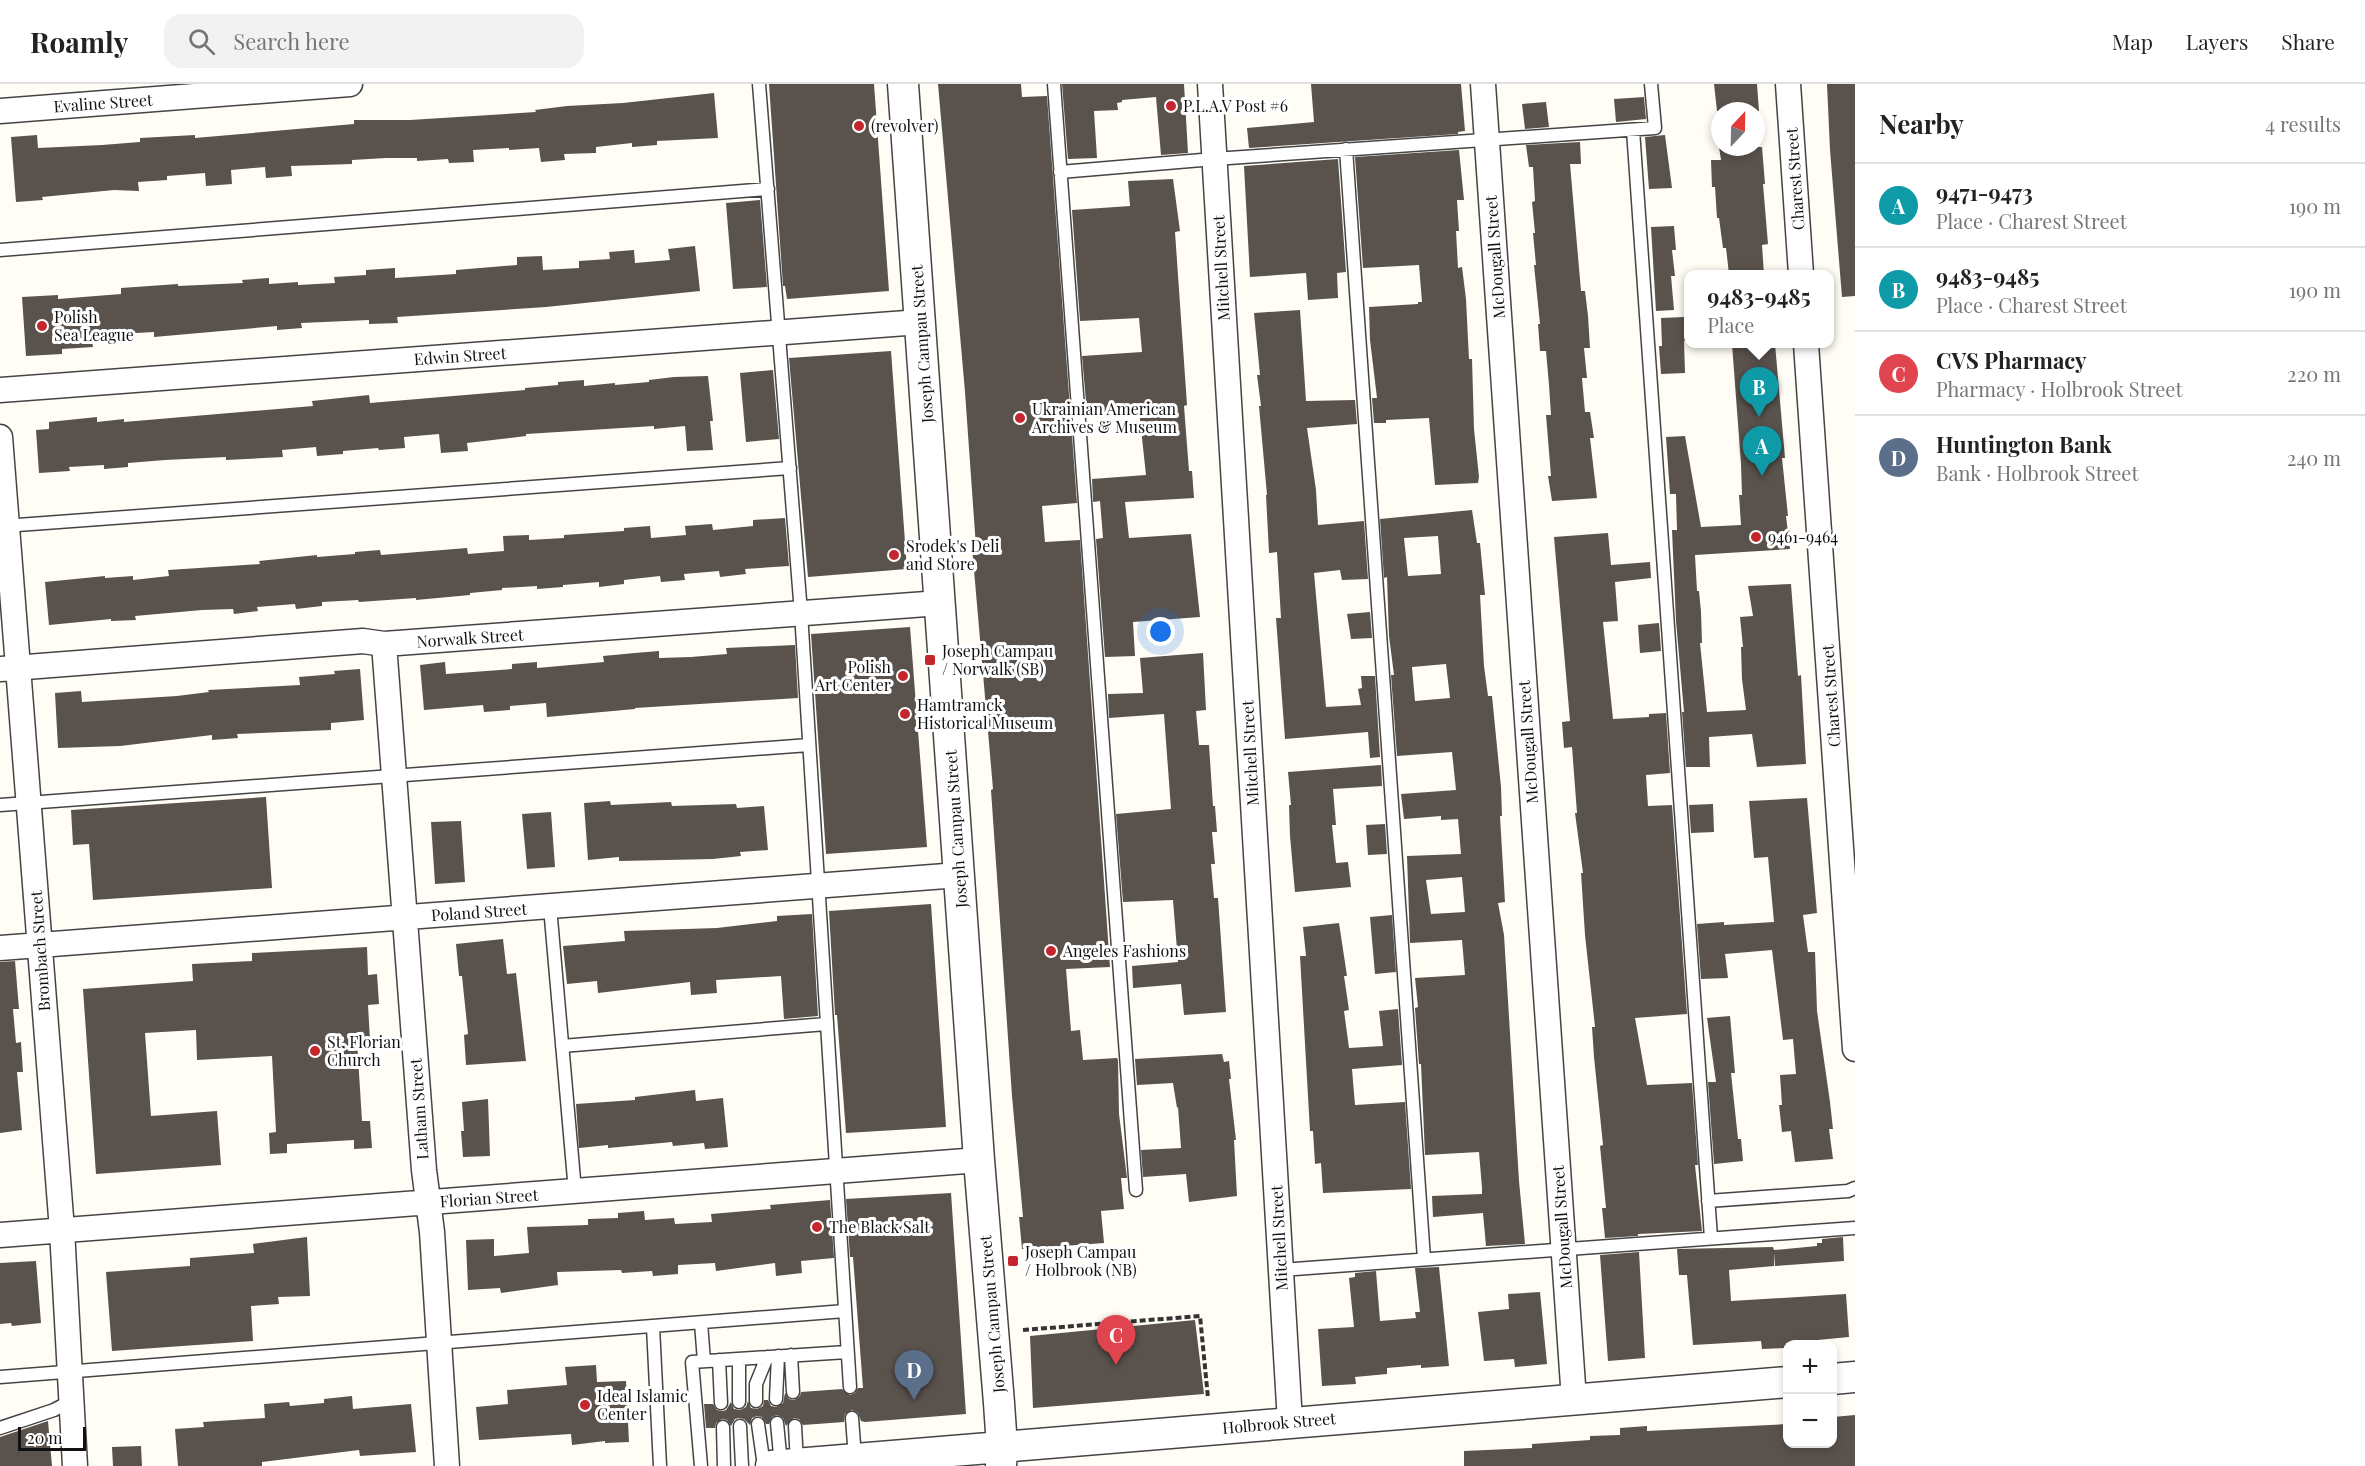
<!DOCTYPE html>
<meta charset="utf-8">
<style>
body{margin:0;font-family:"Playfair Display",serif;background:#f2f2f2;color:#222}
.controls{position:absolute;right:18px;bottom:18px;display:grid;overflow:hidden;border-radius:12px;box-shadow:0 3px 9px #0003}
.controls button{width:54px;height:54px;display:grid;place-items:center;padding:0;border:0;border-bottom:2px solid #e0e0e0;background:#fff;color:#222;font:30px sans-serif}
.compass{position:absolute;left:1711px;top:18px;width:54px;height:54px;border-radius:50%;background:#fff;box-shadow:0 3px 9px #0003;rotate:22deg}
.scale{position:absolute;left:18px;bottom:15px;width:68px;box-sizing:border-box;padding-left:6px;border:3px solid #111;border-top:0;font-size:16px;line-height:21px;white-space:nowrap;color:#111;-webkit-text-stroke:4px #fff;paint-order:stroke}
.you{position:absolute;left:1161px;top:548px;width:21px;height:21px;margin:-15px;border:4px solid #fff;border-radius:50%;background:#1a73e8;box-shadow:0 0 0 9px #1a73e833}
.badge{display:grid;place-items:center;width:39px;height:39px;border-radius:50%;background:#d93025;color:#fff;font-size:20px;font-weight:700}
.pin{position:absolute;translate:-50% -50px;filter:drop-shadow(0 2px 3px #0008)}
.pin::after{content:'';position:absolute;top:32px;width:21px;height:18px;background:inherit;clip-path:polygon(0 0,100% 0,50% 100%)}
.popup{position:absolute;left:1684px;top:186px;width:150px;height:78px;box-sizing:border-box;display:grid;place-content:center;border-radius:12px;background:#fff;filter:drop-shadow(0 2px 4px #0005);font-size:20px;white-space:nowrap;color:#767676}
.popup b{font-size:22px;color:#222}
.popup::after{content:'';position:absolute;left:50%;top:100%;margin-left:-12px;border:12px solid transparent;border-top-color:#fff}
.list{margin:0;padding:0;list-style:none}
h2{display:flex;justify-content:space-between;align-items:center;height:78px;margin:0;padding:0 24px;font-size:26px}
h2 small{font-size:20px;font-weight:400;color:#767676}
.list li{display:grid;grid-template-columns:39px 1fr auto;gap:18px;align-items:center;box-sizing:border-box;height:84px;padding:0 24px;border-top:2px solid #e0e0e0}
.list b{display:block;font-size:22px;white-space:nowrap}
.list p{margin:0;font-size:20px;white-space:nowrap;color:#767676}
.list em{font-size:20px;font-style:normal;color:#767676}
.icon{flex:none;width:33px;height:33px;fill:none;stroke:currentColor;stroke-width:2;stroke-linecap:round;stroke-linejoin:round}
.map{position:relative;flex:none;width:1855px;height:1382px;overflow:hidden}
header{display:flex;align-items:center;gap:36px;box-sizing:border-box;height:84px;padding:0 30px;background:#fff;border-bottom:2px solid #e0e0e0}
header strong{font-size:28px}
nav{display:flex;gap:33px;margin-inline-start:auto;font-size:21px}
.search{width:420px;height:54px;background:#f2f2f2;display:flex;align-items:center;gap:15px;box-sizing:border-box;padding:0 21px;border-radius:18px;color:#767676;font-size:22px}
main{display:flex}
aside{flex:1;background:#fff}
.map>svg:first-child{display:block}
.building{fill:#5a524d;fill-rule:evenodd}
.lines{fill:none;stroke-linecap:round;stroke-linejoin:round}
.service-casing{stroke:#444;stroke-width:15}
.minor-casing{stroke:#444;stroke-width:27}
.tertiary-casing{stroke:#444;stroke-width:33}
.path{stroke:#333;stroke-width:4;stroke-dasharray:6 3;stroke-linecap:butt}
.service{stroke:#fff;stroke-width:12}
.minor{stroke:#fff;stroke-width:24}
.tertiary{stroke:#fff;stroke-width:30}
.poi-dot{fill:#c4262e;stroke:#fff;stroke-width:2}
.labels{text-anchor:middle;stroke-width:6;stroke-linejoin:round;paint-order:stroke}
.street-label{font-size:16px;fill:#111;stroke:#fff}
.poi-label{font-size:16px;fill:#111;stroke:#fff;text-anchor:start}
</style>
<header>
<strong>Roamly</strong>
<div class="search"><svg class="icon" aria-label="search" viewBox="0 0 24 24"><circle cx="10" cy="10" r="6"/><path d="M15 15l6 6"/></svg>Search here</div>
<nav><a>Map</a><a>Layers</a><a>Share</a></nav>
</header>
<main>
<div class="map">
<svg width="1855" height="1382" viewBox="0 0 1855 1382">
<rect width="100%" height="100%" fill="#fffdf5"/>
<!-- building -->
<path class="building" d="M769,0h105l15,207 -102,8 -2,-13h-2z
M938,0h83l1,13 25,-1 30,407 -35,3 3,36 35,-2 30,427 -44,2 5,62 9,-1 3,30 34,-2 1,2 1,54 8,64h-6l3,31 -23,2 3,32 -82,6 -3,-32h4l-11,-121 -21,-306 2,-1 -21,-242h4l-11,-155z
M1062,0h122l4,69 -27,2 -5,-58 -34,3v2l-5,1 1,7 -24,1 3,47 -29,1z
M1311,0h150l4,47 -7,1v2l-209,14 -2,-20 67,-6z
M1714,0h43l2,27h-42z
M1827,0h28v212l-13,1 -12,-147z
M714,9l4,45 -61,3v4l-25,2v-4l-36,4v6l-32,1 1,6 -24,2 -2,-14 -30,2v-2l-36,2 1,12 -25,1 -1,-4 -31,2v-3h-31l-34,2v4l-61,2 1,10 -26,2 -1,-11 -34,3 1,14 -26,2 -1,-13 -38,3v4l-29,2 1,9 -25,-1 -72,7 1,3 -27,2 -5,-65 26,-2 1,13 64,-3 38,-3v-4l55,-3v3l159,-14v-4h56l126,-8 -1,-2 32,-4 56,-3z
M1644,13l2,22 -30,3 -2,-23z
M1546,18l3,25 -24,2 -3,-25z
M1665,51l7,53 -23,1 -4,-52z
M1580,58l1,22h-11l11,127h4l3,25 2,32h-6l3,30h-5l3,34h5l4,26h-4l7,60 -45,3 -4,-25h3l-5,-61h5l-2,-30 -3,-34h-6l-2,-27h2l-6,-59h2l-3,-32h2l-3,-31 3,-1 -2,-34h-4l-3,-22z
M1719,63h43l3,37h-2l5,60 -6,1 2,29h-35l-3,-26h-3l-4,-30h-2l-2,-31h-3l-1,-27h10z
M1459,66l5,50h-7l2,31h-3l2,37 4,-1 4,32 3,60h3l2,70 5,48 -1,6 -43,2 -6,-67 -43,2v3h-12l-2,-25h5l-7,-58 -1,-33 49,-3v-2h4l-3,-37 -56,3 -8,-111z
M1338,75l8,113 -9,1 1,25 -30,2 -2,-27 -56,4 -6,-111z
M1173,95l7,52 -5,1 12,173 -3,1 5,65h3l2,27 -69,4 4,36 62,-4 9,83 -67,5 2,34 -30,1 -9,-118 7,-1 -3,-37 -7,1 -1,-23 54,-4 -7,-65 -52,3 -5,-57 60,-4 -3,-34 -59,3 -8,-111 58,-4 -2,-25z
M760,116l7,87 -34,2 -7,-86z
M1674,142l2,24h-4l3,26h-4l3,34 -18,1 -5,-84z
M695,162l5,45 -154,16 -149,10 1,6 -29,1v-4l-68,3 1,5 -25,2v-4l-123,11v-5l-36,2 1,4 -27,2 1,7 -31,2v5l-36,2 -4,-59 36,-2v4l63,-5v-6l57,-4v2l65,-3 -1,-3 27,-2v6l29,-2v3l37,-2 -1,-6 32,-2v-5l29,-2v10l61,-4v-4l61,-5v-8l25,-1 1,14 36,-2v-7l31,-2 -1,-7 25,-2 1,13 35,-3 -2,-11z
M1300,226l6,91 49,-1 2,24 -50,4 9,62 2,35 46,-4 4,58 -26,1 -2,-10 -26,3 12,134 35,-2 -3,-16 4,-1 -1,-12h14l5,81 -10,1 -2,-26 -83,7 -9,-121h5l-4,-66 -8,1 -3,-58h1l-8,-89h2l-4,-31h3l-6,-62z
M1684,233l2,24h-2l1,32 -24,1 -2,-28h3l-1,-28z
M1732,260h43l10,114h-3l6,58h-2l4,33 -95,6 2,36h2l2,21 1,31h-2l7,69 39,-2 -4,-31 -1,-32h2l-3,-30 13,-1 -5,-30 43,-2 7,92 3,-1 5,89 -49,3 -5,-33 -43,3 1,30h-24l-4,-55h2l-8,-91 -4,-91h5l-1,-36h-6l-4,-57 19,-1 16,91 40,-2 -2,-30h3l-1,-31z
M891,267l16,218 -99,8 -19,-219z
M773,286l6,69 -33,3 -6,-69z
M708,292l5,45h-3l3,29 -26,1 -2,-25 -31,3v-3l-128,8v2l-59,7 1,8 -27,2 -2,-19 -35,3 1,11 -26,2 -1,-2 -35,3v3l-26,2 -1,-9 -34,3 1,7 -57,3v-3l-61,3 -37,3v4l-24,2v-4l-35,2 1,4 -31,2 -3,-43 13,-1v-7l48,-5v5l27,-3v3l189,-16 -1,-5 57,-6 1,8 155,-13v-2l33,-3v-3l26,-2v6l31,-3v2l34,-3v-2l25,-3z
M1472,426l5,33h3l5,52h-5l4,71 4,30h4l9,91 1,29h-2l5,86 -7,1 6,32 15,246 6,63 -39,2 -3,-33 -50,4 -1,-21 50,-2v-6l-3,-36 -54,3 -4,-91h-2l-4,-56 3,-1 -3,-29 50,-3 -3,-35 -52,3 -3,-87 54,-2 -3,-35 -17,1v-4l-37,3 -3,-25 55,-4 -4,-38 -55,4 -6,-81h3l-5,-39 -2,-59 -3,1 -4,-59zM1438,452l3,38 -33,2 -4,-38zM1446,580l4,34 -35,3 -3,-34zM1462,793l3,35 -34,2 -5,-34z
M785,434l4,48 -44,3 1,5 -26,3 -1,-6 -35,3 1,6 -24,2 -1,-6 -36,4v4l-25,3v-5l-36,3v2l-26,2v-3l-35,2v2l-32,3v2l-54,5v-2l-57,4 -1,-2 -36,2v4l-26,3 -1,-5 -38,3 1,4 -24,3 -1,-5 -31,1 -67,6 1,4 -25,1v-2l-62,6 -4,-43 60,-6v2l28,-2v4l36,-4 -1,-6 92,-6 -1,-3 58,-6v2l38,-3v-2l25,-2 1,5 86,-7 1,6 36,-3 -1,-15 26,-1v5l35,-2v-3l60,-4v-3l26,-2 1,12 35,-3 -1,-9 27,-2 1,6 40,-4v-6z
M1608,449l3,32 39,-3 1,16 -36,4 3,39 -15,1 10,97 36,-2v-3l17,-1 4,60 -24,2 2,31 24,-1 15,209 -52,4 12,67 45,-2 6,82h-3l7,66 -64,3v2l-33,2 -3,-30h4l-6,-62 3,-1 -9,-88 -2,-30h3l-10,-92 -4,-62h2l-8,-60h2l-5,-66 -8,1 -2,-26 8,-1 -16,-184z
M1370,528l2,26 -21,1 -4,-25z
M1659,539l2,28 -21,2 -2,-28z
M910,543l17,220 -101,7 -15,-220z
M795,561l3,53 -163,10v1l-88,8 -1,-14 -36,3v4l-26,2 -1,-7 -59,5 -4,-45 25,-3 1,12 66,-5v-5l25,-2v6l67,-6 -1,-6 32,-3 24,-2v7l32,-1 36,-3 -1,-6z
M1203,569l3,57 -10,1 3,34h10l4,61h2l2,26h-5l3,32h-4l3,34h4l8,114 -42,3 -3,-31 -48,4 -1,-22 46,-4 -5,-62 -50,2 -7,-88 55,-5 -7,-95 -55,4 -1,-24 35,-1 -3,-35z
M360,585l4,51 -33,3v7l-94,4 1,4 -26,2v-5l-92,11 -62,2 -3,-55 26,-2 1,11 95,-6 32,-4 -1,-2 92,-5 -1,-8 36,-3 -1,-3z
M1381,681l1,21 -49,3 3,36h-4l4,38 12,-1 3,25 -56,5 -5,-56 -1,-31h2l-3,-33z
M266,713l6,91 -179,12 -4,-56 -16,1 -2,-35z
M1807,714l10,115 -14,2 5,37h7l2,59 13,91 3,27h-4l4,30 -38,3 -4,-31 -9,1 -3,-27h3l-2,-30 16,-1 -3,-35 -10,1 -11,-90 -47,4 3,24 -27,1 -4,-55 27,-2v3l50,-3 -6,-65 -14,1 -5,-57z
M610,717l1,4 60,-3 1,4 64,-2 1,4 27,-2 4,44 -28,2 1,4 -28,3 -94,2v-4l-31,3 -4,-57z
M1713,720l1,28 -23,1 -2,-28z
M551,728l4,55 -28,2 -5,-55z
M461,737l4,61 -30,2 -4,-62z
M1385,740l2,30 -19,1 -2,-30z
M931,820l15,223 -100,6 -9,-118h-2l-6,-104z
M812,830l6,102 -34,3 -3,-43 -65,4 1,13 -26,2 -1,-13 -92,11 -1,-12 -30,3 -4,-38 62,-5 -1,-10 93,-3 60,-7v-5z
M1392,831l4,57 -21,2 -5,-57z
M1339,839l8,53h-3l5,34 -5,1 5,37 34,-2 -4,-35 19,-2 4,56 -50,4 3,36 50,-3 6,87 -88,4 -2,-30 -6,1 -2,-33h-3l-10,-175h6l-3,-29z
M503,855l4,35 9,-1 10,88 -60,4 -2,-30 4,-1 -6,-58h-3l-3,-32z
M367,863l1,28 9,-1 2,30 -11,1 2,35 -13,1 5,80h8l2,27 -18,1v-9l-67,4v9l-17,1 -1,-21 7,-1 -4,-76 -75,4 -1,-30 -51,3 6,83 66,-5 4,54 -125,9 -13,-185 110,-8 -1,-17 60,-3v-8z
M15,877l4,48h-6l3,34 5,-1 2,30h-6l5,58 -22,3v-171z
M1730,932l5,57h-4l7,66h3l2,22 -29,3 -6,-82h8l-9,-64z
M1222,970l2,8 5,-1 2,18h-2l7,61h-2l3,56 -48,6 -3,-28 -43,3 -2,-27 40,-2 -3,-41 -1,1 -4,-25 -36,2 -2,-26z
M695,1006l1,11 27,-3 5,49 -23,2 -1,-6 -31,3 -1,-4 -64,6v-3l-29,3 -3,-44 59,-4v-3z
M488,1015l2,57 -27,1 -2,-26h3l-2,-29z
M951,1109l15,221 -101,8 -4,-1 -3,-8 -6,-3 -7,4 -1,8 -41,3 -4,-6 -5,-1 -8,8 -3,-8 -6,-3 -5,2 -3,7h-3l-4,-7 -5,-1 -5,2 -2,7 -6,-6 -5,-1 -4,1 -4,7 -4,-6 -5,-1 -6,4 -1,5h-9l-2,-24h9l4,6 5,1 4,-1 5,-8 3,7 6,1 6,-3 2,-6 3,7 6,1 6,-3 1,-6h4l3,6 5,1 7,-4 2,-10 4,6 5,1 6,-4 1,-4 41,-3 8,6 5,-2 3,-5h5l-10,-131h-3l-4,-58z
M830,1116l4,58 -33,3 1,12 -26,3 -1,-13 -59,8 -1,-8 -37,2v9l-25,2 -1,-5 -30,2 -1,-3 -64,2 1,13 -57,8 -1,-5 -32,2 -2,-50 28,-1v17l35,-3 -2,-26 61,-2v-6l30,-1v-5l26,-2 1,9 29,-2 1,6 37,-2 -1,-8 60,-5 -1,-4z
M307,1153l3,59 -32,1 1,7 -28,2 2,35 -141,10 -6,-79 84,-6v-8l64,-5 -1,-9z
M1843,1153l1,24 -69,5 -1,-13v13l-45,4 2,31 115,-7 3,43 -63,6 1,5 -25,1 -1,-8 -68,4 -6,-70h-8l-2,-26 96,-2 1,3 43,-4v-3h5v-4z
M1639,1168l6,106 -37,3 -8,-106z
M36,1177l5,62 -29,3 -1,-3 -11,1v-61z
M1439,1183l10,99 -28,2v-3l-34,3v6l-32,3 1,7 -34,2 -4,-57 36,-2 -5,-49 6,-1v-4l21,-2 4,50 36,-3 -1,-6h5l-5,-44z
M1540,1208l7,72 -32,3 -1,-8 -30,2 -6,-49 31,-3 -1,-15z
M1195,1236l9,74 -171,14 -3,-72z
M596,1281l1,17 29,-1 3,61 -24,1v-2l-33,4 -1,-11 -92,6 -3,-33 32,-3 -1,-14 60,-5 -2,-18z
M352,1312l1,13 58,-5 5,48 -56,4 -1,-6 -97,12v4h-84l-3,-37 29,-2 -1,-5 62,-4 -1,-14 25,-2 1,4 34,-3v-4z
M1855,1331v51h-391v-15l68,-3v-4l58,-4v-4l30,-1v-7l27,-2v5l141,-7v19h47l-2,-26z
M48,1337l4,45h-52v-29z
M141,1362l1,20h-29l-1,-19z"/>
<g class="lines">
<defs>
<path id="service" d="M759,0l42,529 49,774
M1054,0l82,1106
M1633,46l78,1108
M1346,65l78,1110
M1060,88l154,-13 441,-31 -4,-44
M0,166l768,-61
M4,442l786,-58
M0,721l809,-60
M550,823l25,284
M562,962l264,-22
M1708,1117l140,-10 7,-3
M1281,1186l574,-42
M701,1239l3,38
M653,1243l7,139
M791,1271l2,37
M739,1275v43
M719,1276l2,43
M0,1293l845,-66
M776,1315l2,-43
M756,1317v-17l11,-27
M852,1334l3,40
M777,1339l4,42
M758,1340l6,42
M740,1342l2,40
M795,1342l2,37
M723,1343l1,39
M0,1344l54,-18 17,-9
M701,1382l-9,-104 155,-10"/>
<path id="minor" d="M1210,0l80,1338
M1483,0l91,1316
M1788,0l13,190
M0,27l350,-27
M1806,260l49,705
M0,306l920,-68
M0,353l62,793 13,236
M384,560l40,526 8,62 15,234
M0,585l363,-28 21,3 556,-41
M0,864l959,-73
M0,1151l979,-75"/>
<path id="tertiary" d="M903,0l76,1076 20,243 3,44 -1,19
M1832,1295l23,-2
M771,1382l1017,-84"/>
</defs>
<!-- service casing -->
<use href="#service" class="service-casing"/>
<!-- minor casing -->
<use href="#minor" class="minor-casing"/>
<!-- tertiary casing -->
<use href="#tertiary" class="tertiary-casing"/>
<!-- path -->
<path class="path" d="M1023,1246l177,-14 8,82"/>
<!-- service -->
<use href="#service" class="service"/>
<!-- minor -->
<use href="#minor" class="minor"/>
<!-- tertiary -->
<use href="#tertiary" class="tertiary"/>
</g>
<!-- markers -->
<g class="poi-dot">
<circle cx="1171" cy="22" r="6"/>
<circle cx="859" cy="42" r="6"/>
<circle cx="42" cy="242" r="6"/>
<circle cx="1020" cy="334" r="6"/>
<circle cx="1756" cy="453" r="6"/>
<circle cx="894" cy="471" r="6"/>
<rect x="924" y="570" width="12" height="12" rx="3"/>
<circle cx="903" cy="592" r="6"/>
<circle cx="905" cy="630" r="6"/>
<circle cx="1051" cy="867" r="6"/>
<circle cx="315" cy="967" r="6"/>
<circle cx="817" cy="1143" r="6"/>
<rect x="1007" y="1171" width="12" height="12" rx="3"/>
<circle cx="585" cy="1321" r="6"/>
</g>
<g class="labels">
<!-- street labels -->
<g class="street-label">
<text transform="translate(103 19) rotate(-4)" y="6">Evaline Street</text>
<text transform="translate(1795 95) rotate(-94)" y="6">Charest Street</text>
<text transform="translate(1495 173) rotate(-94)" y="6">McDougall Street</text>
<text transform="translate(1221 184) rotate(-93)" y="6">Mitchell Street</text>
<text transform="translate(922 260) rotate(-94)" y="6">Joseph Campau Street</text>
<text transform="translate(460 272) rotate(-4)" y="6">Edwin Street</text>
<text transform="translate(470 554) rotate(-4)" y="6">Norwalk Street</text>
<text transform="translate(1831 612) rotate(-94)" y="6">Charest Street</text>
<text transform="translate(1528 658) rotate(-94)" y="6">McDougall Street</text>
<text transform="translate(1250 669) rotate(-93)" y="6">Mitchell Street</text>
<text transform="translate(956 745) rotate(-94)" y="6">Joseph Campau Street</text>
<text transform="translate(479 828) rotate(-4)" y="6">Poland Street</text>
<text transform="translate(40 867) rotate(-94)" y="6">Brombach Street</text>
<text transform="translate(419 1025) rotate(-94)" y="6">Latham Street</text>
<text transform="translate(489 1114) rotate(-4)" y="6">Florian Street</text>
<text transform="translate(1562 1143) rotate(-94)" y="6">McDougall Street</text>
<text transform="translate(1279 1154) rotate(-93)" y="6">Mitchell Street</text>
<text transform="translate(992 1230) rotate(-95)" y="6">Joseph Campau Street</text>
<text transform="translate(1279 1339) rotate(-5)" y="6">Holbrook Street</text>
</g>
<!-- poi labels -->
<g class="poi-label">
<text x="1183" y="28">P.L.A.V Post #6</text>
<text x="871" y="48">(revolver)</text>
<text x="54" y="239">Polish<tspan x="54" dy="18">Sea League</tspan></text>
<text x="1032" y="331">Ukrainian American<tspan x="1032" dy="18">Archives &amp; Museum</tspan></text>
<text x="1768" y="459">9461-9464</text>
<text x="906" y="468">Srodek's Deli<tspan x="906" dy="18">and Store</tspan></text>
<text x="942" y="573">Joseph Campau<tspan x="942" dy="18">/ Norwalk (SB)</tspan></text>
<text x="891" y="589" text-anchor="end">Polish<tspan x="891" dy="18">Art Center</tspan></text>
<text x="917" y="627">Hamtramck<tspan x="917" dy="18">Historical Museum</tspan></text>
<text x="1063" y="873">Angeles Fashions</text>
<text x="327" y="964">St. Florian<tspan x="327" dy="18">Church</tspan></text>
<text x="829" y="1149">The Black Salt</text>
<text x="1025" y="1174">Joseph Campau<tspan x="1025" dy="18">/ Holbrook (NB)</tspan></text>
<text x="597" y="1318">Ideal Islamic<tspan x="597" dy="18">Center</tspan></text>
</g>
</g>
</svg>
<div class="controls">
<button>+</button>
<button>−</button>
</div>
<svg class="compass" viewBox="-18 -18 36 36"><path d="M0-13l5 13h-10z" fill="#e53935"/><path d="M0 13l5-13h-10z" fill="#767676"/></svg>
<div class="scale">20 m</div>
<div class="you"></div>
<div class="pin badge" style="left:1762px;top:392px;background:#0f9aa8">A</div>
<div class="pin badge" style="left:1759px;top:333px;background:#0f9aa8">B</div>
<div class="popup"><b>9483-9485</b>Place</div>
<div class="pin badge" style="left:1116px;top:1281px;background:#e0444e">C</div>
<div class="pin badge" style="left:914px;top:1316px;background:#5c6f8a">D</div>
</div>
<aside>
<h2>Nearby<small>4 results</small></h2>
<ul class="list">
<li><span class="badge" style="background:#0f9aa8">A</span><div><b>9471-9473</b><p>Place · Charest Street</p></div><em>190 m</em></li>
<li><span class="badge" style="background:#0f9aa8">B</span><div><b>9483-9485</b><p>Place · Charest Street</p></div><em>190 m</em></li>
<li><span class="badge" style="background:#e0444e">C</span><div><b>CVS Pharmacy</b><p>Pharmacy · Holbrook Street</p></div><em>220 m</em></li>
<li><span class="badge" style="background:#5c6f8a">D</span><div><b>Huntington Bank</b><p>Bank · Holbrook Street</p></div><em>240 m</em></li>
</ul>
</aside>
</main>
